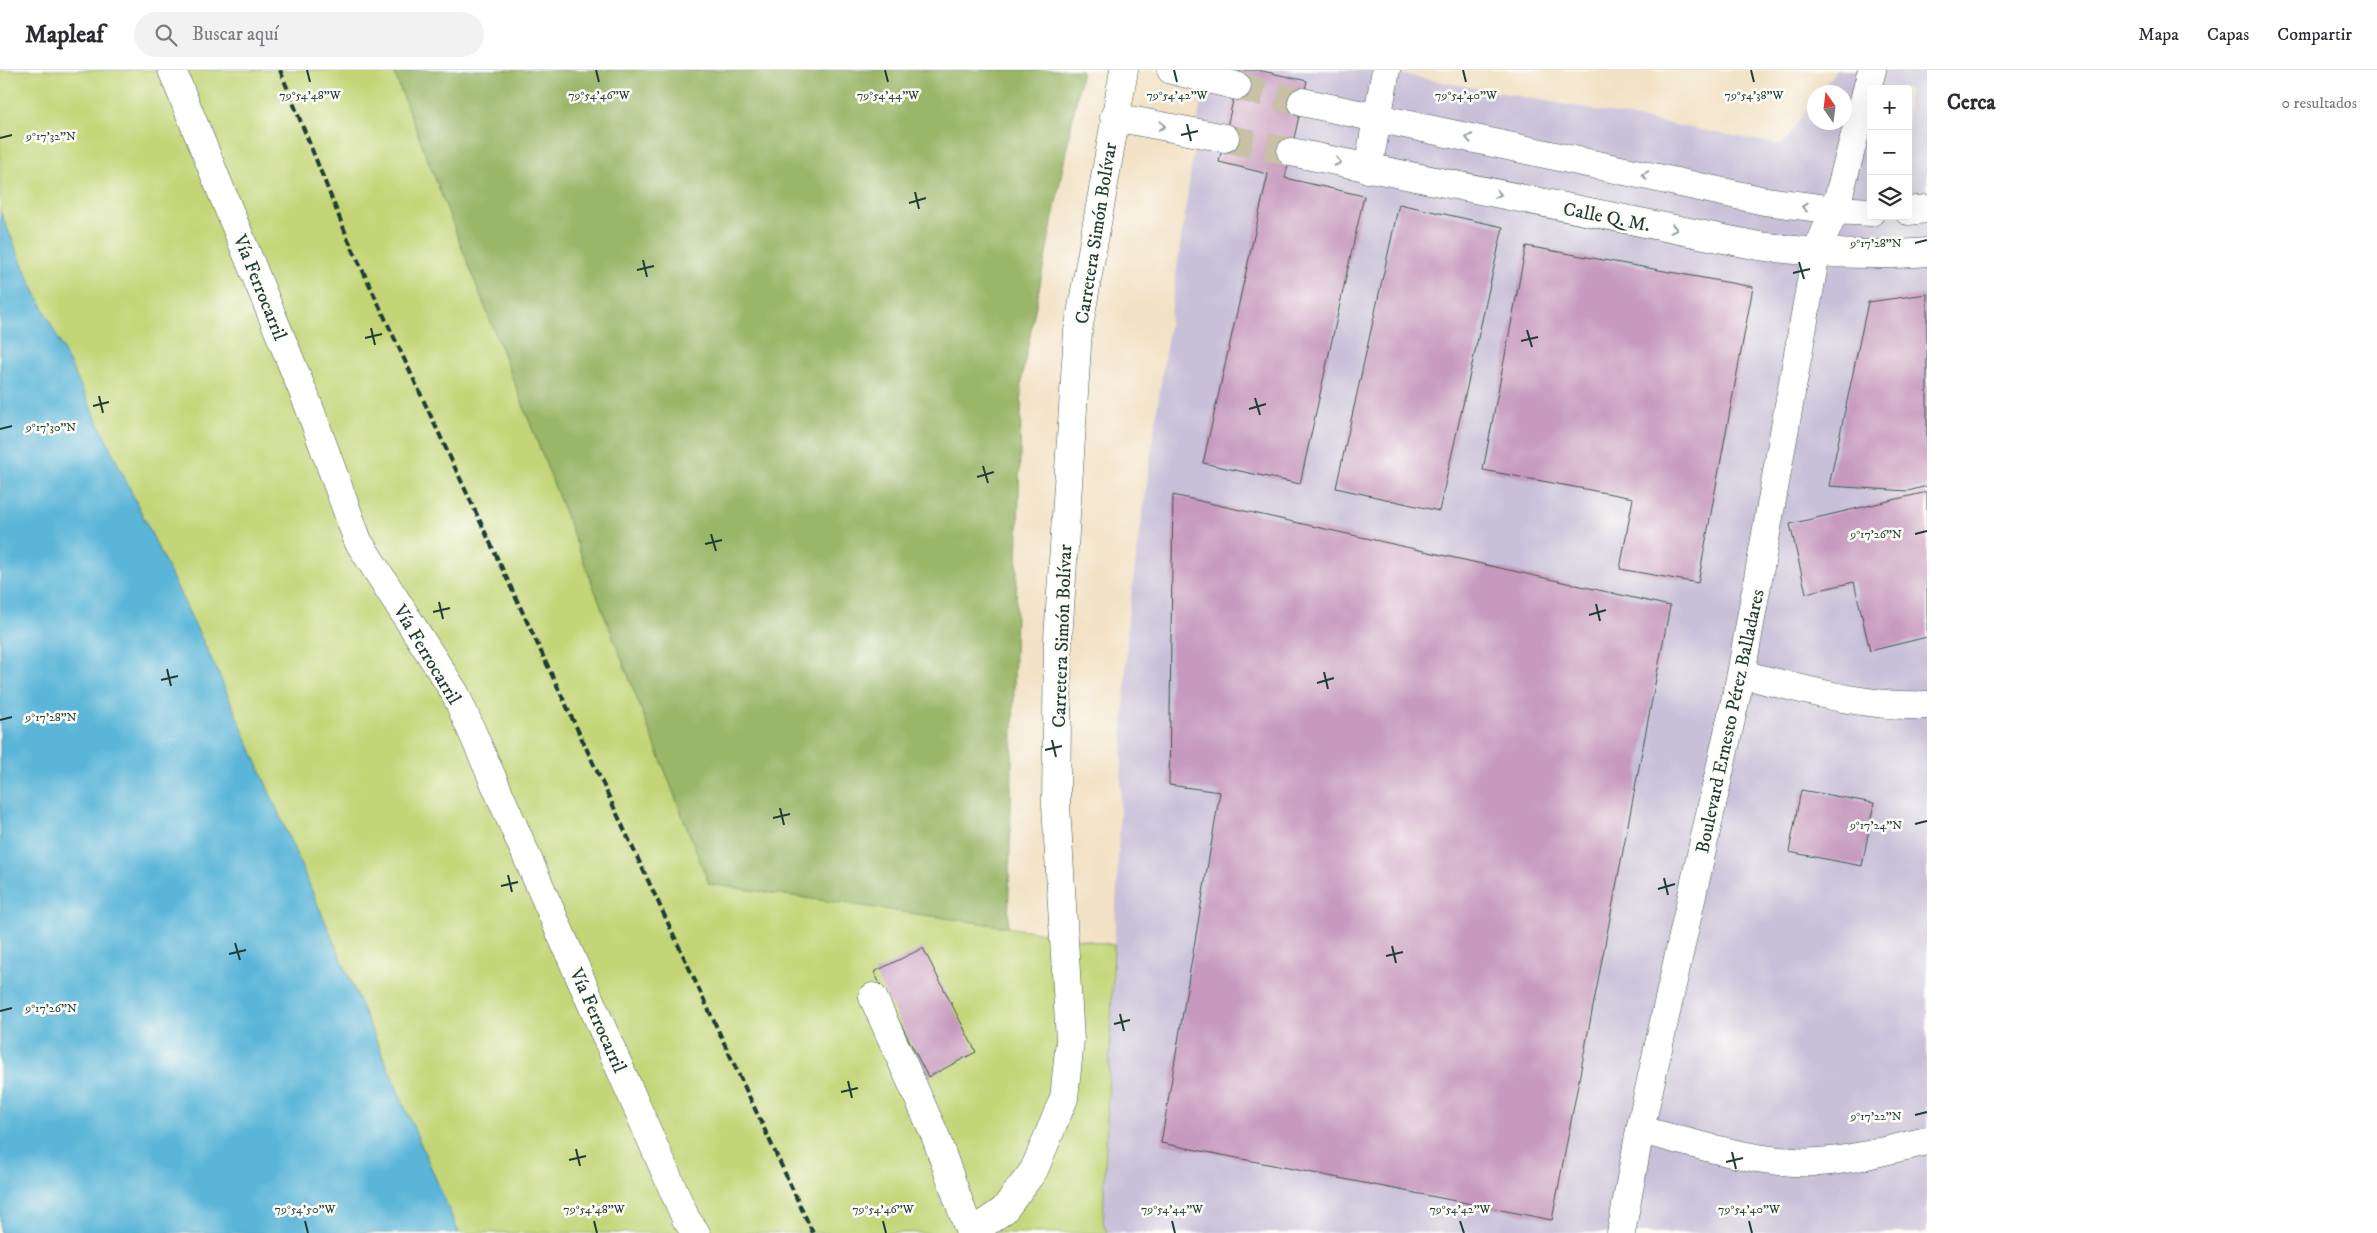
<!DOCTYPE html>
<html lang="es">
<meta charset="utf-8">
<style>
body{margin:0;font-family:"IM FELL DW Pica",serif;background:#f2f2f3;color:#2b2b33}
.controls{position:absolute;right:15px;top:15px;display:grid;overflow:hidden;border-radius:5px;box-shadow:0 5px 20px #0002}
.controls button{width:45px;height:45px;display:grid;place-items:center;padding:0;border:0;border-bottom:1px solid #e1e1e2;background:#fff;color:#2b2b33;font:25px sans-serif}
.compass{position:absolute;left:1807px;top:15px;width:45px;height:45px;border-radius:50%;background:#fff;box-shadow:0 5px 20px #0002;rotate:346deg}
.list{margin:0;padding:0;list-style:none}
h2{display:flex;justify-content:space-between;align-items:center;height:65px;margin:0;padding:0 20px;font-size:21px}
h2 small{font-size:16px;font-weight:400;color:#7c7c81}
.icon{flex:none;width:28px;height:28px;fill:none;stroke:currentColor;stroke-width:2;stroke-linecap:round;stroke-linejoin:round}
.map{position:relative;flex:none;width:1927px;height:1163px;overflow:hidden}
header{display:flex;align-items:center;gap:30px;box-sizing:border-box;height:70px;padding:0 25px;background:#fff;border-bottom:1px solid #e1e1e2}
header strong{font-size:24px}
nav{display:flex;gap:28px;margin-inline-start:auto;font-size:18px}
.search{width:350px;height:45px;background:#f2f2f3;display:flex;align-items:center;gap:12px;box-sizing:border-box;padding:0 18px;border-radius:28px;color:#7c7c81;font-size:19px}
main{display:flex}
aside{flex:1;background:#fff}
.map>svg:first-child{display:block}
.industrial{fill:#c8c0d8;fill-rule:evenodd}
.green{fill:#c3d577;stroke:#718956}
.forest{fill:#9ab668;stroke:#5c7a4e}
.water{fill:#5ab5d8;stroke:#3c7986}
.building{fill:#c699bd}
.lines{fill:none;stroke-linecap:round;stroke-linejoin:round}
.minor-tunnel{stroke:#c8c0a7;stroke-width:28;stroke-dasharray:28 14;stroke-linecap:butt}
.minor-casing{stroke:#3f564a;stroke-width:29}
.minor{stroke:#fff;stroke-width:28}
.rail{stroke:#1f3d34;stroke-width:4;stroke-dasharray:8 4;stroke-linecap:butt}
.oneway{stroke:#8f9e9a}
.ticks{fill:none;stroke:#1f3d34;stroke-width:2}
.labels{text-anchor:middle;stroke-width:5;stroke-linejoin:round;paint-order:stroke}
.street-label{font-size:19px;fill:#1f3d34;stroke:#fdfcf7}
.ticks-label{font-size:12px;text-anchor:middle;fill:#1f3d34;stroke:#fdfcf7;stroke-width:5;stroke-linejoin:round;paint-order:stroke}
</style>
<header>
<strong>Mapleaf</strong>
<div class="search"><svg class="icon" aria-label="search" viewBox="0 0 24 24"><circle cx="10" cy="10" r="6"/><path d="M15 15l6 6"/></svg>Buscar aquí</div>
<nav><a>Mapa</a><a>Capas</a><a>Compartir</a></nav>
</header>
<main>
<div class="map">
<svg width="1927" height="1163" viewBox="0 0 1927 1163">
<rect width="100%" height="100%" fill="#fdfcf7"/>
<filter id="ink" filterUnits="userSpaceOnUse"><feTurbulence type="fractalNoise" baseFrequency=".02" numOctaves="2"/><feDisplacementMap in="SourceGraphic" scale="10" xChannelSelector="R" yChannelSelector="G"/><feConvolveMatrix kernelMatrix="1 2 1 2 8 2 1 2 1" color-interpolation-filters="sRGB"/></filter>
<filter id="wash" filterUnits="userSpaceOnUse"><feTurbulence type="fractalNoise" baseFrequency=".0096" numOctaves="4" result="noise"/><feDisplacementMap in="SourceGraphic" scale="20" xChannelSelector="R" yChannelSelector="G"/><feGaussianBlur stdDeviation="1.12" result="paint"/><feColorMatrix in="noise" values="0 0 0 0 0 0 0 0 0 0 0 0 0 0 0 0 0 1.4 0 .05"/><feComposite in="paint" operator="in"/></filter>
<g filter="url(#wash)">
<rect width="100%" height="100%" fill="#f2e1c4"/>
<!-- industrial -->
<path class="industrial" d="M1205,0h174l403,75 32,-45v22h30v-30h-24l16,-22h91v1163h-820l-4,-11 25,-605zM1871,19h37v127h-37z"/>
<!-- green -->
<path class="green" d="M0,0h393l316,814 299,43 106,18 -11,277 4,11h-648l-239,-556 -195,-407 -25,-59z"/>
<!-- forest -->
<path class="forest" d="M393,0h689l-60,306 -14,551 -299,-43z"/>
<!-- water -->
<path class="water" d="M0,141l25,59 195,407 239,556h-459z"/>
<g id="blocks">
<!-- building -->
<path class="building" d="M1240,0h18l49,11 -22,97 79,18 -64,288 -97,-21 65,-289 -49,-12z
M1399,134l104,23 -64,284 -103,-23z
M1526,176l227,41 -55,296 -78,-14 13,-71 -150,-28z
M1927,224v192l-19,5 -79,-5 39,-184z
M1927,422v145l-57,14 -16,-69 -48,11 -16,-69z
M1173,425l497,111 -118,614 -391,-77 59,-351 -51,-7z
M1801,720l73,13 -12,63 -73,-14z
M923,878l53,104 -48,25 -54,-105z"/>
</g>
</g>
<g filter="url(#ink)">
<use href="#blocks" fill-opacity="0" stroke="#3f564a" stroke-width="1"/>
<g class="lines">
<!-- minor-tunnel -->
<path class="minor-tunnel" d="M1237,16l65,16
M1225,68l66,14"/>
<defs>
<path id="minor" d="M172,0l136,334 50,137 97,152 231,526 10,14
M1171,0l66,16
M1302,32l463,99 70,9 36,2
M1114,47l111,21
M1291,82l468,94c56,7 112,11 168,6
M1368,99l18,-99
M1908,141l19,-2
M1741,604c61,15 123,34 186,31
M873,927l62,138 35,98
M1640,1060c54,13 123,36 178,32 37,-2 73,-13 109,-21
M971,1163l33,-23 30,-40 30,-72 6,-58 -14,-235 2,-166 20,-308 46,-261
M1621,1163l19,-103 101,-456 75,-421 19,-43 37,-140"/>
</defs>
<!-- minor casing -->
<use href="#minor" class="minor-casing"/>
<!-- minor -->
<use href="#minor" class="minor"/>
<!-- rail -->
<path class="rail" d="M280,0l68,169 465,994"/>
</g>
<!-- one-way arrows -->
<defs><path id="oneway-chevron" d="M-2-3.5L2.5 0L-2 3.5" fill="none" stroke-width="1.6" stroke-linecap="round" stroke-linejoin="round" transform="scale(1.25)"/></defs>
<g class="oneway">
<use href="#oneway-chevron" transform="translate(1162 56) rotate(11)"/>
<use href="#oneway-chevron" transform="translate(1469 68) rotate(-168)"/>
<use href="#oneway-chevron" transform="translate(1338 92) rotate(12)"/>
<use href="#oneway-chevron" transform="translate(1645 105) rotate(-168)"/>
<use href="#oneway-chevron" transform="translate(1498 124) rotate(11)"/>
<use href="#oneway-chevron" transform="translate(1805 137) rotate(-173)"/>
<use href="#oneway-chevron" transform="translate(1674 159) rotate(11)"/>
</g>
</g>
<!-- ticks -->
<path class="ticks" d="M307,0l3,12M596,0l3,12M885,0l3,12M1174,0l3,12M1463,0l3,12M1751,0l3,12M1187,54l4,17M1181,65l17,-4M0,68l12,-3M915,122l4,17M909,133l17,-5M1915,173l12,-3M643,190l4,17M1799,192l5,17M637,200l17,-4M1793,203l17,-4M371,258l4,17M1527,260l5,17M365,268l17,-4M1521,271l17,-4M99,326l4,17M1255,328l5,17M93,336l16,-4M1249,339l17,-5M0,359l12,-3M983,396l5,17M977,407l17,-5M711,464l5,17M1915,464l12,-3M705,474l17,-4M439,532l4,17M1596,534l4,17M433,542l17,-4M1589,545l17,-5M167,599l4,17M1324,602l4,17M161,610l17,-4M1317,613l17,-5M0,650l12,-3M1052,670l4,17M1045,680l17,-4M780,738l4,17M773,748l17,-4M1915,754l12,-3M508,805l4,17M1664,808l4,17M501,816l17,-4M1658,819l17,-5M235,873l5,17M1392,876l4,17M229,884l17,-4M1386,886l17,-4M0,941l12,-3M1120,944l4,17M1114,954l16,-4M848,1011l4,17M841,1022l17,-4M1915,1045l12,-3M576,1079l4,17M1732,1082l4,17M569,1090l17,-4M1726,1092l17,-4M305,1151l3,12M594,1151l3,12M883,1151l3,12M1172,1151l3,12M1460,1151l4,12M1749,1151l3,12"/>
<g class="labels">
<!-- street labels -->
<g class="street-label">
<text transform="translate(1607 146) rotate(11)" y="7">Calle Q. M.</text>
<text transform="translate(1095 163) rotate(-81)" y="7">Carretera Simón Bolívar</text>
<text transform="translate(261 217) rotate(68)" y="7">Vía Ferrocarril</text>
<text transform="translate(1061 566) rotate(-88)" y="7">Carretera Simón Bolívar</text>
<text transform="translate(428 584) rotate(59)" y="7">Vía Ferrocarril</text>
<text transform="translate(1729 651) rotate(-78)" y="7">Boulevard Ernesto Pérez Balladares</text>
<text transform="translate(599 950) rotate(66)" y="7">Vía Ferrocarril</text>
</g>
</g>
<g class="ticks-label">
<text x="310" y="29">79°54'48"W</text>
<text x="1177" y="29">79°54'42"W</text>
<text x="599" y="29">79°54'46"W</text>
<text x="888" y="29">79°54'44"W</text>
<text x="1466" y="29">79°54'40"W</text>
<text x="1754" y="29">79°54'38"W</text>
<text x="51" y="70">9°17'32"N</text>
<text x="1876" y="177">9°17'28"N</text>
<text x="51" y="361">9°17'30"N</text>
<text x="1876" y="468">9°17'26"N</text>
<text x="51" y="651">9°17'28"N</text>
<text x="1876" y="759">9°17'24"N</text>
<text x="51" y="942">9°17'26"N</text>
<text x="1876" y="1050">9°17'22"N</text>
<text x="305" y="1143">79°54'50"W</text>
<text x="594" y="1143">79°54'48"W</text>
<text x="883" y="1143">79°54'46"W</text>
<text x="1172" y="1143">79°54'44"W</text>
<text x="1460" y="1143">79°54'42"W</text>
<text x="1749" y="1143">79°54'40"W</text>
</g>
</svg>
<div class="controls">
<button>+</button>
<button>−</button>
<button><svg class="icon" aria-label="layers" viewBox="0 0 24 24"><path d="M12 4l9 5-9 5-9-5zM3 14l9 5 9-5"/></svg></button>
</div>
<svg class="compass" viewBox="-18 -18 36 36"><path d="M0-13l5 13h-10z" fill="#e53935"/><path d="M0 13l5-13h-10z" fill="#7c7c81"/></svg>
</div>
<aside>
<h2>Cerca<small>0 resultados</small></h2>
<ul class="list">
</ul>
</aside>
</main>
